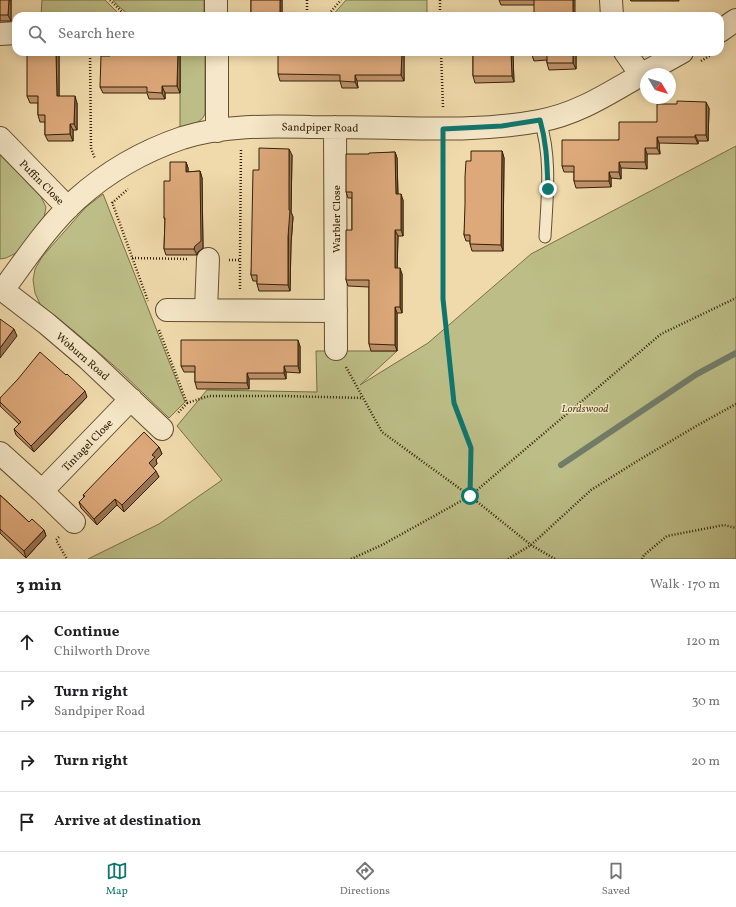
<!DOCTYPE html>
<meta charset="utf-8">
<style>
body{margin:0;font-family:Vollkorn,serif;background:#f2f2f2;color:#202124}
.compass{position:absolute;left:640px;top:68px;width:36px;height:36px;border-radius:50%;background:#fff;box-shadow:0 2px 10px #0003;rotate:128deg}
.stop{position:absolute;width:12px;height:12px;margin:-9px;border:3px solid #0f766e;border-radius:50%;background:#fff}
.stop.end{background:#0f766e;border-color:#fff;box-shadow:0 1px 4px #0008}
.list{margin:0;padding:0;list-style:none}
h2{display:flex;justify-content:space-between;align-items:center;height:52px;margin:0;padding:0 16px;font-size:17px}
h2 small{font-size:13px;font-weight:400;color:#757577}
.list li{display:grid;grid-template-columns:26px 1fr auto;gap:12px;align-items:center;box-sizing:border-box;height:60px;padding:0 16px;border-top:1px solid #e0e0e0}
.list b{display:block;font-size:15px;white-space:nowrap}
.list p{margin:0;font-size:13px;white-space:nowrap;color:#757577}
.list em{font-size:13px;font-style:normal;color:#757577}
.icon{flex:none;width:22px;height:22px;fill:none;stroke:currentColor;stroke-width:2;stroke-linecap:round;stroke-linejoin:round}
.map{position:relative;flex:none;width:736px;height:559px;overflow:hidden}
.search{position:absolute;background:#fff;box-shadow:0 2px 10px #0003;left:12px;right:12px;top:12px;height:44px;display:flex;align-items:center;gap:10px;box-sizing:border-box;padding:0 14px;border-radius:12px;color:#757577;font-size:15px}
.sheet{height:292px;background:#fff}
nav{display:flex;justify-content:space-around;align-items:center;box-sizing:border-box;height:56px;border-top:1px solid #e0e0e0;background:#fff;font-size:11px;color:#757577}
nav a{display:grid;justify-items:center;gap:2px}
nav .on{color:#0f766e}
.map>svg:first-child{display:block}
.green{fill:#bdbe87;stroke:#787046}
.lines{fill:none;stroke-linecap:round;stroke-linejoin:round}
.stream{stroke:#717d68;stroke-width:6}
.lane-casing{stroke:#624f2f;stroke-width:13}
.street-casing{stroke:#624f2f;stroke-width:24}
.path{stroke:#332106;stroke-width:2.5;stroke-dasharray:1 2;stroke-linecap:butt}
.lane{stroke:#f5e7c8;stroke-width:11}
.street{stroke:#f5e7c8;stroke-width:22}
.wall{fill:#be916a;stroke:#332106}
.shaded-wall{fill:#9b7656;stroke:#332106}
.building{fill:#dda97b;stroke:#332106}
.route{stroke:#0f766e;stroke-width:5}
.labels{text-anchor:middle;stroke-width:3;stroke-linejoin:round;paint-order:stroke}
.street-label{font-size:11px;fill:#332106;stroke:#f5e7c8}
.park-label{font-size:11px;font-style:italic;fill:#564826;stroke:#f5e7c8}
</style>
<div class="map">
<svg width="736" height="559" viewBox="0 0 736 559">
<rect width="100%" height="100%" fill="#f0daab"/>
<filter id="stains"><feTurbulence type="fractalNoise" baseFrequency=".005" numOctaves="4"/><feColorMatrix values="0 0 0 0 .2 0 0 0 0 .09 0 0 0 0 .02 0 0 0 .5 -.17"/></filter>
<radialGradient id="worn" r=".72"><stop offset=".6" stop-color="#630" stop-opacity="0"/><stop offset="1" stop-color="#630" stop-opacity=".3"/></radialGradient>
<!-- green -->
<path class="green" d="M42,0h63l16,16h-80z
M113,0h91v16h-73l-13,-10z
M346,0h81v16h-95z
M180,52h25v62c-4,10 -15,11 -25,13z
M736,146v413h-648l71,-35 63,-44 -45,-54 30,-36 110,2 -1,-41h81l-37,34 68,-42 103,-89z
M0,154l41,43 5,10 -2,11 -26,34 -12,6 -6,1z
M103,194l82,208 -16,16 -49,-47 -45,-39 -35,-28 -5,-11 -2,-13 2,-11 7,-12 44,-50z"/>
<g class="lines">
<!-- stream -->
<path class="stream" d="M561,465l136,-91 39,-21"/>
<defs>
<path id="lane" d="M540,121c12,37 7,77 5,116"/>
<path id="street" d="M216,0v16
M611,0l1,16
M720,31l16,-11
M0,34l16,-1
M217,52v79
M625,52l16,23
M335,127l1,222
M0,138l68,70
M0,288l47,36 41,35 74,70
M3,290c23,-31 45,-65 74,-91 30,-27 67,-48 105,-61 41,-13 86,-12 129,-11 28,0 56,0 83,1 49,1 97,2 145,-7 38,-7 67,-26 100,-45 14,-8 29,-16 43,-24
M167,310l169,1
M206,310l2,-51
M0,453l42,38 32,31
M42,491l89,-92"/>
</defs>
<!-- lane casing -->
<use href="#lane" class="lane-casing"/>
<!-- street casing -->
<use href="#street" class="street-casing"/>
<!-- path -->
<path class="path" d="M110,0l16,16
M307,0v16
M440,0v16
M327,16l14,-16
M90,52l1,96 4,11
M441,52l2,55
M701,61l15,-9
M443,148v151l11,104 17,45 -1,47
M112,202l36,99
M112,203l16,-14
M132,258l56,1
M229,260h11l1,-112
M240,289v-29
M159,330l28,73 -10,11
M346,367l36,65 88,64 61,49 24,14
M187,403l22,-7h75l79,2
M59,537l-3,3 11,19
M351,559l31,-14 88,-49 191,-162 75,-36
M508,559l23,-14 60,-55 48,-30 59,-35 38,-21
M642,559l2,-4 23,-19 57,-11 12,3"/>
<!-- lane -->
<use href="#lane" class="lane"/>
<!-- street -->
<use href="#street" class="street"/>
</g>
<!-- wall -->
<path class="wall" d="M0,0h11v21h-11z
M251,0h31v16h-30l-1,-2z
M499,0h76l-41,5h-33z
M630,0h49v1h-48z
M404,52v29h-47l1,7h-16l-2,-7h-60l-2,-7z
M473,52h39l1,4 1,26 -39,1 -2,-7z
M576,52v17l-27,1 -2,-7v-3l-13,1 -2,-6z
M59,56v40l18,7v27h-4v11h-25l-3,-6v-13h-5l-2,-7v-12h-8l-3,-7z
M180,56v37h-15v6h-16l-2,-6h-44l-3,-6z
M709,108l-1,33h-10v3l-39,-1 1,11h-13v15l-26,-1v11l-10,-1v9l-35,1 -2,-7v-9h-10l-2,-6 95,-44z
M502,151l2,7 -1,93h-31l-2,-7v-3h-4l-2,-6 7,-74z
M395,152l2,6 1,36 5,6v36h-5l-1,32 5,6v39h-5v38h-26l-2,-7v-57l-21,-1 -2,-6 6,-50v-32h-4l-2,-6 23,-38z
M292,155l-1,57 2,5 -2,27 -1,47h-31l-2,-7v-3h-4l-2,-6 8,-105z
M186,162l2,6v4l12,-1 2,7 1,70 -5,4 -1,3h-31l-2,-6 1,-29 -1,-2 6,-37z
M300,346v27l-14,-1v7h-37v10h-52l-2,-7v-10h-11l-3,-6z
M87,397l-53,55 -18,-17 -2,-6 5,-5 -19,-18v-8z
M159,447l3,7 -6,6 1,4 -4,4 6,9 -35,35 -7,-7 -20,20 -16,-17 -2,-6 5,-5 -1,-2z
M0,495l29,27 15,8 2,6 -20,22 -26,-25z"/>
<!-- shaded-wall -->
<path class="shaded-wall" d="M9,0h2v21l-3,-6z
M280,0h2v16h-1l-1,-2z
M573,0h2v16h-2z
M56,52h1l2,4v47l-2,-7z
M178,52h1l1,4v37l-3,-7z
M402,52h2v29l-3,-6z
M511,52h1l1,4 1,26 -2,-6z
M573,52h3v17l-3,-6z
M355,75l2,6 1,7 -3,-6z
M162,86l3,7v6l-3,-6z
M75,96l2,7v27l-3,-6z
M706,102l3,6 -1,33 -2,-6z
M70,124l3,6v11l-3,-7z
M695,135l3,6v3l-3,-7z
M657,137l2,6 1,11 -3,-6z
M645,148l2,6v15l-2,-7z
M289,149l3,6 -1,57 2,5 -2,27 -1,47 -2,-6z
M502,151l2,7 -1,93 -2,-6z
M395,152l2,6 1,42 -2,-6z
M186,162l2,6v10l-2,-6z
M619,162l2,6v11l-2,-7z
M200,171l2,7 1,70 -5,4 -1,3 -3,-6z
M609,172l2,6v9l-2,-6z
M401,194l2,6v36l-2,-6z
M395,230l3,6 -1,38 -2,-6z
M400,268l2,6v39l-2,-6z
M395,307l2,6v38l-2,-6z
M14,329l3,7 -17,22v-10z
M298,340l2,6v27l-2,-7z
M284,366l2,6v7l-2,-6z
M247,373l2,6v10l-2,-6z
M85,391l2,6 -53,55 -3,-6z
M159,447l3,7 -6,6 1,4 -6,6 -2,-7 3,-8z
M156,471l3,6 -35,35 -2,-7z
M115,499l2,6 -20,20 -3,-6z
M44,530l2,6 -20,22 -2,-7z"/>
<!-- building -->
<path class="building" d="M0,0h9l-1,15h-8z
M251,0h29v14h-29z
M534,0h39v16h-39z
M27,52h29l1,44h18l-1,28h-4v10l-25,1v-20h-7v-19h-11z
M110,52h68l-1,34h-15v7l-15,-1v-5h-47l1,-31h9z
M278,52h124l-1,23h-46v7l-15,-1v-6l-62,-1z
M473,52h38l1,24h-39z
M532,52h41v11h-26v-9l-15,1z
M677,101l29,1v33h-11v2h-38v11h-12v14h-26v10h-10v9h-35v-15h-12v-26h57v-18h38v-18h20z
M259,148l30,1v61h1l-2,27v48l-31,-1v-9h-6l2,-105h6z
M471,151h31l-1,94 -31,-1v-9h-6l1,-31v-27l1,-16h5z
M395,152l1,42h5v36h-6v38h5v39h-5v38l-26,-1v-64h-23v-50h6v-38h-6v-38h23v-1z
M170,162h16v10l14,-1 1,70 -6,5 -1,3h-30l1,-31h-1v-37h6z
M0,319l14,10 -14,19z
M181,340h117v26h-14v7h-37v10l-52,-1v-16h-14z
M40,352l26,23 1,-1 18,17 -54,55 -17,-17 7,-7 -21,-20v-4l18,-19z
M144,432l15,15 -7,8 3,2 -6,6 7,8 -34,34 -7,-6 -21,20 -15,-17 6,-6 -2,-1z
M0,495l29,27 3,-3 12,11 -20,21 -24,-22z"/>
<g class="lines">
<!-- route -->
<path class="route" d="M470,496l1,-48 -17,-45 -11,-104v-170l59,-3 38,-6c7,24 7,45 8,69"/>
</g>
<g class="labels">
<!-- street labels -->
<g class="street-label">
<text transform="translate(320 127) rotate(1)" y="4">Sandpiper Road</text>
<text transform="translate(42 182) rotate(45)" y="4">Puffin Close</text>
<text transform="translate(336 219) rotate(-90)" y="4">Warbler Close</text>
<text transform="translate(83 356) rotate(41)" y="4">Woburn Road</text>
<text transform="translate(87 445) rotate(-46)" y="4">Tintagel Close</text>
</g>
<!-- park labels -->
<g class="park-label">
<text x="585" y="412">Lordswood</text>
</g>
</g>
<rect width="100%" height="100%" filter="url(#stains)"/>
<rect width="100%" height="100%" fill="url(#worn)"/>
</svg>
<svg class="compass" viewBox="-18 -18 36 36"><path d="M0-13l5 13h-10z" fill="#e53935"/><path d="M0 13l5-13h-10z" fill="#757577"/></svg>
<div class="stop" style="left:470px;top:496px"></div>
<div class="stop end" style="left:548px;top:189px"></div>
<div class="search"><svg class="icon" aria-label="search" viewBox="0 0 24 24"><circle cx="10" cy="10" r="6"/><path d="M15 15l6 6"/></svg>Search here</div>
</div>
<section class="sheet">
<h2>3 min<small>Walk · 170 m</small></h2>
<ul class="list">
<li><svg class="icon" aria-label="ahead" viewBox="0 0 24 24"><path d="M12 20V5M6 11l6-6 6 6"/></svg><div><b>Continue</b><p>Chilworth Drove</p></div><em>120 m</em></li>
<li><svg class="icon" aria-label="right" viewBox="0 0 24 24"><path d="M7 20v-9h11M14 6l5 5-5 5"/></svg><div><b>Turn right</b><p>Sandpiper Road</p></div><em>30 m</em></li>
<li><svg class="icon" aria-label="right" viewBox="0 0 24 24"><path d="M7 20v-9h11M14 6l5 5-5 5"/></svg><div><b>Turn right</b></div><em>20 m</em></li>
<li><svg class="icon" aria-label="arrive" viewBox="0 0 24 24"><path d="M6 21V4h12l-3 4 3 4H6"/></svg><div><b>Arrive at destination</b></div></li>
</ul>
</section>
<nav>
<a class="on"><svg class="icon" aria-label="map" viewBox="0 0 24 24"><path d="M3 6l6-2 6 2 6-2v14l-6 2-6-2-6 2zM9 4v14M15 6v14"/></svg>Map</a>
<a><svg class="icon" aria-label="directions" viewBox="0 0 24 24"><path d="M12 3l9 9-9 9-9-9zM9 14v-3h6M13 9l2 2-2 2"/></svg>Directions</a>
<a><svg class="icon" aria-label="saved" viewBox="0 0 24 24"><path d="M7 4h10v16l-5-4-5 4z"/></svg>Saved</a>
</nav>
